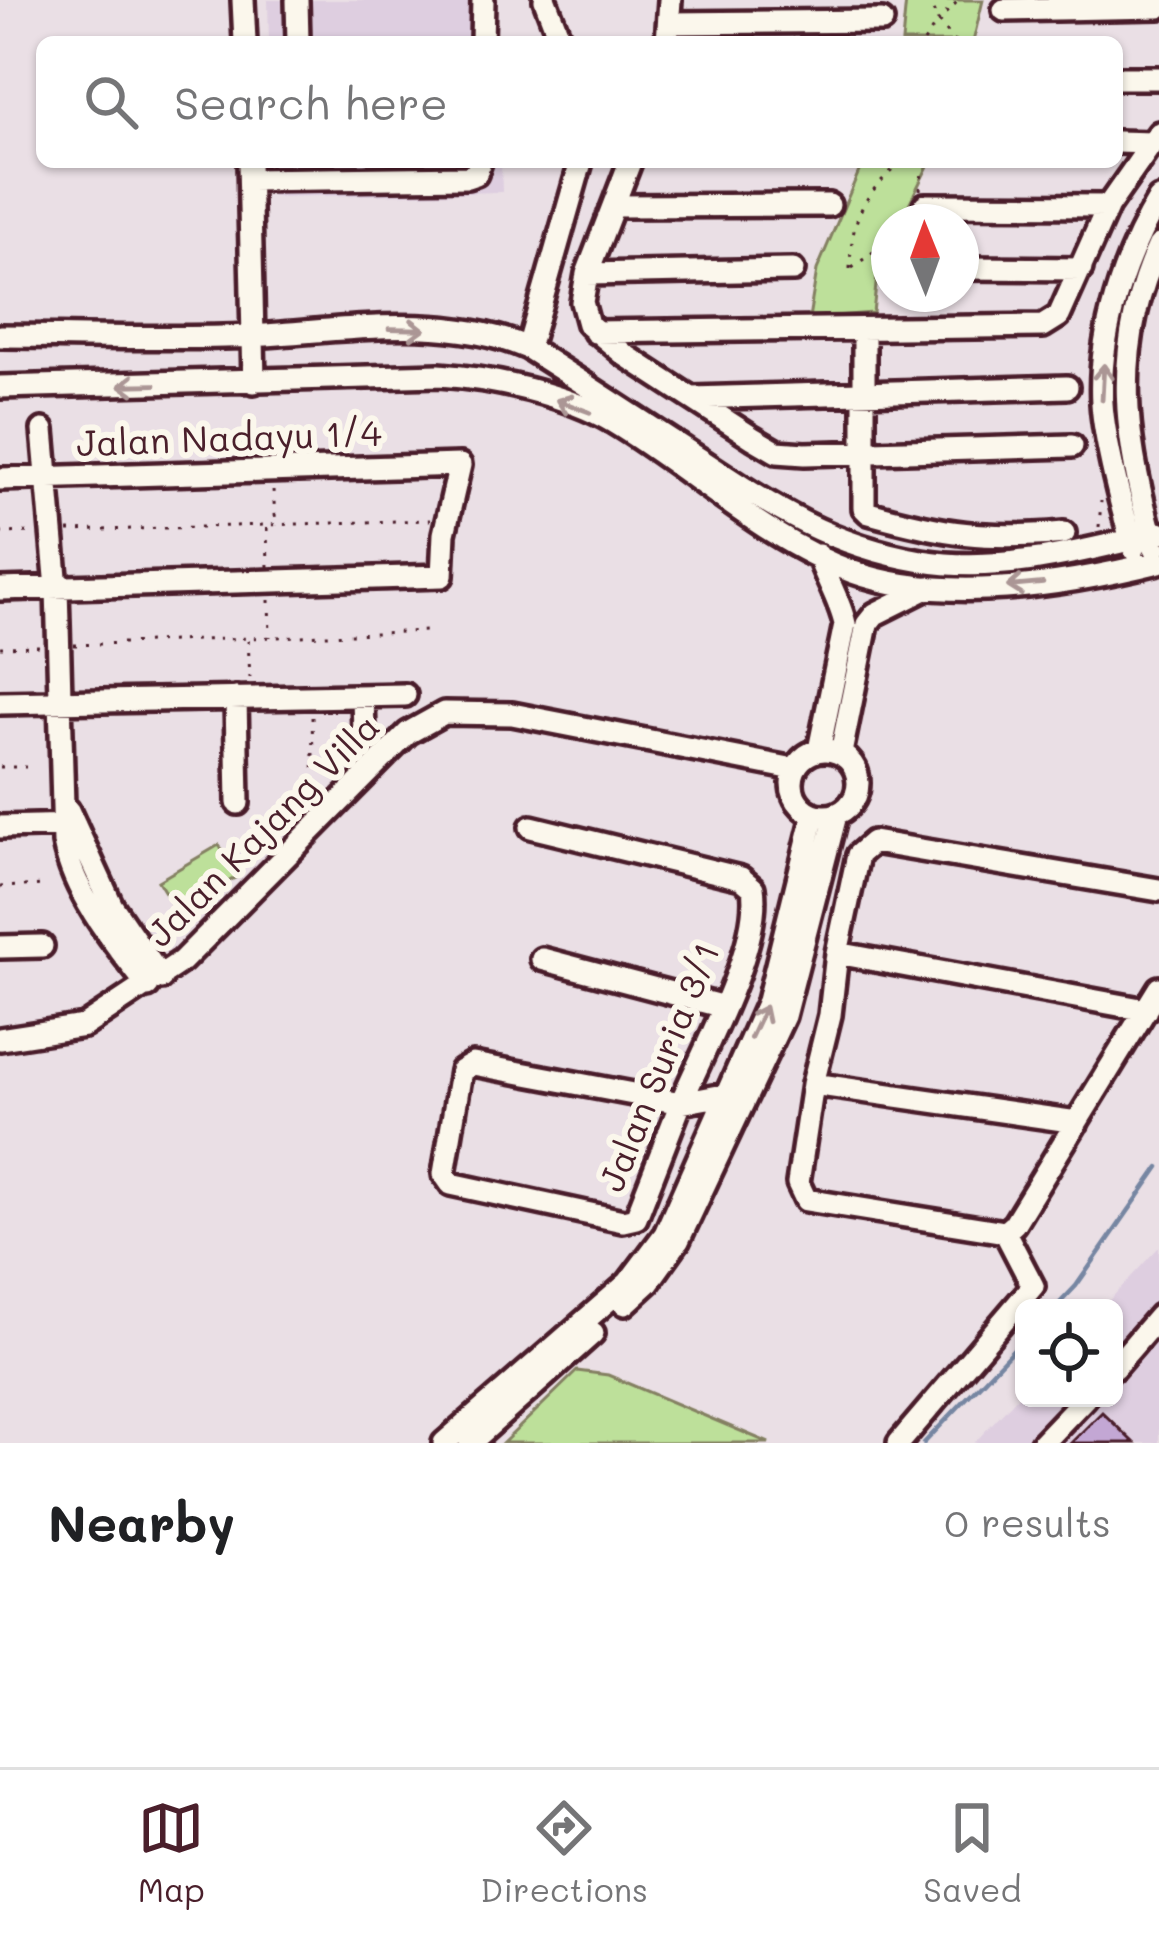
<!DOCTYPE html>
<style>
body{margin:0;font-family:Mali,sans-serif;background:#f6f6f6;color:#202124}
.controls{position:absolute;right:36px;bottom:36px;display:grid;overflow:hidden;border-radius:18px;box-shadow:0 3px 9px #0004}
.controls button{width:108px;height:108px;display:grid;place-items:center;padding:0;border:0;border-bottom:3px solid #e0e0e0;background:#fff;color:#202124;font:60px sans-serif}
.compass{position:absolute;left:871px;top:204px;width:108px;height:108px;border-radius:50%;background:#fff;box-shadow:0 3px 9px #0004;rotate:359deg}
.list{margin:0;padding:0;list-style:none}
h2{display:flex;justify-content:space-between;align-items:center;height:156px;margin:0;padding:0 48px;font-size:51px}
h2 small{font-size:39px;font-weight:400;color:#757577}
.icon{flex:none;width:66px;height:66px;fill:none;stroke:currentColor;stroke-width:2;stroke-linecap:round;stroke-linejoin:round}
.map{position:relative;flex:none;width:1159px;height:1443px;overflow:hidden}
.search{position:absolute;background:#fff;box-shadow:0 3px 9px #0004;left:36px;right:36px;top:36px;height:132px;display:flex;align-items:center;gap:30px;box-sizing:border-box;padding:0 42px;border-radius:18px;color:#757577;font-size:45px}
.sheet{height:324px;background:#fff}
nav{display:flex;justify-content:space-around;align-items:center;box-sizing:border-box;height:168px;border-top:3px solid #e0e0e0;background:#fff;font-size:33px;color:#757577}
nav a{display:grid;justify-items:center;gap:6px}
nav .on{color:#4a1f2b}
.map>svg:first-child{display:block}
.built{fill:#decee0}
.green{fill:#bde09a;stroke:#848062;stroke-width:3}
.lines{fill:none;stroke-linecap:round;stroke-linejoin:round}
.stream{stroke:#7686a2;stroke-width:4.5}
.building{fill:#c3a7d4;stroke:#4a1f2b;stroke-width:3}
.minor-casing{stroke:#4a1f2b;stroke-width:30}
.path{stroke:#4a1f2b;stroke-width:3;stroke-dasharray:3 9;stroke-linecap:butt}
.minor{stroke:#fbf7ec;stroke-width:21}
.oneway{stroke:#ab9695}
.labels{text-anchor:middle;stroke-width:12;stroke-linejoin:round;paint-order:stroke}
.street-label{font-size:36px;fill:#4a1f2b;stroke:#fbf7ec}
</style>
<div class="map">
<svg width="1159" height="1443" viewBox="0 0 1159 1443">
<rect width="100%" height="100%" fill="#eadfe5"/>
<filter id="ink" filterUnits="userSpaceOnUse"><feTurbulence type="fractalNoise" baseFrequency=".00833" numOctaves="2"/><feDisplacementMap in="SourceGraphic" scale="24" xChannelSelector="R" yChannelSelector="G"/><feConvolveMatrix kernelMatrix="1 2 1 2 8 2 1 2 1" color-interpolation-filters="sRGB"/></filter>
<g filter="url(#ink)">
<!-- built -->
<path class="built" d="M268,0h226l2,42h-227z
M271,162h230l1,30 -230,5z
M1159,1247v196h-185l50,-53v8h90v-90h-12z"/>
<!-- green -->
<path class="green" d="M906,0h77l-10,42h-71z
M863,162h67l-30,60h-11v22l-11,22 -5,47 -64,5 8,-48z
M219,845l19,31 -61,36 -19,-31z
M577,1371l31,4 161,68h-266z"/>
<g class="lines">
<!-- stream -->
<path class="stream" d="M1055,1308l21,-22 83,-119
M924,1443l100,-105"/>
</g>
<!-- building -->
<path class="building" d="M1102,1412l32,31h-63z"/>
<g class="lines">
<defs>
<path id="minor" d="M243,0l2,42
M297,0l1,42
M545,0l16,42
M1004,10l155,-3
M670,23l212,-2
M482,42l1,-42
M667,42l3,-42
M1117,78h42
M1117,142l35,1
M249,162l5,220
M630,162l-43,112 -5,28 6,22 37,31 128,83 24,14 28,2 267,-8
M250,180l217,-3 9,-3 4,-12
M925,205l183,1
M614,206l215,-1
M961,268l120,1
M587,274l206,-4
M864,330v178l5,5c76,21 116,27 195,20
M595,332l448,-6 16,-10 49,-110 51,-73
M0,336c84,0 168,4 251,0 88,-5 193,-24 277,12 52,33 103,66 155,100 82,54 139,96 239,113 78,13 162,-10 237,-28
M528,348l53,-186
M0,387l439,-12c53,3 129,20 174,47 80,48 151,118 240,150 92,33 213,13 306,-10
M692,398l375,-11
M43,430l14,158 7,255c11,54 51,101 84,143
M0,479l460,-14 -16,69 -2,42 -442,13
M1155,548c-31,-107 -44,-200 4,-303
M1134,549c-11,-35 -30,-110 -32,-146 -4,-68 22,-147 57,-204
M818,555c8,24 22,45 27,69l-26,126
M363,696l1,38
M236,698l2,105
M0,703l405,-8
M792 783a33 33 0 1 1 66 0a33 33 0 1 1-66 0Z
M841,753l26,-129 8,-10 54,-27
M68,810l44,96 49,72
M0,827l75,-2
M531,827l210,51 12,10c9,57 -50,162 -73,217 -15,38 -29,75 -44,113l-13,3 -172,-37 -7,-10 17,-103 12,-7 208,39 43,-8
M0,947l42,-1
M837,953l309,57
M542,959l182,48
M0,1039l84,-13 98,-65 226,-228 36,-20 68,1 282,55
M813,1084l264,38
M1005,1232l-199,-32 -8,-17 15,-99 17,-69 7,-62 21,-98 15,-13 286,48
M1005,1232l9,-8 145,-236
M625,1304l23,-21 30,-42 106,-225 52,-201
M1114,1368l45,-52
M444,1443l184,-160 37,-49 103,-233 46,-186
M470,1443l123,-110
M899,1443l134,-157 -28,-54
M1042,1443l43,-45"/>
</defs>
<!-- minor casing -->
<use href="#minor" class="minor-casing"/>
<!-- path -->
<path class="path" d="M928,0l10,21 17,21
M924,42l14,-21 21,-21
M920,190l3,-28
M852,268l37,-28
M850,269c1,-51 13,-75 52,-107
M273,490l3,36
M1099,527l2,-26
M267,528l1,39
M68,531l362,-11
M0,533l34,-1
M269,600l1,37
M248,640l2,38
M74,645l353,-14
M0,647l40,-1
M312,717l2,79
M0,767h26
M0,887l46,-2"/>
<!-- minor -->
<use href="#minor" class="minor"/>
</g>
<!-- one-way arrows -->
<defs><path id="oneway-shaft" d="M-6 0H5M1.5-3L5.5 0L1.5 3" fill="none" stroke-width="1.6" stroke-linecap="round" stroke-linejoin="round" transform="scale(3)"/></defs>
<g class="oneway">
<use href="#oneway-shaft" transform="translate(407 329) rotate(1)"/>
<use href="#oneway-shaft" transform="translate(1103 382) rotate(-87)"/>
<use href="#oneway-shaft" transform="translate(137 385) rotate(179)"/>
<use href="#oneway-shaft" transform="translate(573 406) rotate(-160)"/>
<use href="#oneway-shaft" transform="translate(1025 585) rotate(175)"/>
<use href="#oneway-shaft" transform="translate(758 1022) rotate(-65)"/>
</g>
</g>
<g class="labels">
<!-- street labels -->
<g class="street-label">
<text transform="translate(229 438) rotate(-2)" y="13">Jalan Nadayu 1/4</text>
<text transform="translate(263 830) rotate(-45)" y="13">Jalan Kajang Villa</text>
<text transform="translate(659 1067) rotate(-68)" y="13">Jalan Suria 3/1</text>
</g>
</g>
</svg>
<div class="controls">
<button><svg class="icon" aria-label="locate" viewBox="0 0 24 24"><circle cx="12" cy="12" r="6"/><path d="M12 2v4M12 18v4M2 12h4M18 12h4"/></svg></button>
</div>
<svg class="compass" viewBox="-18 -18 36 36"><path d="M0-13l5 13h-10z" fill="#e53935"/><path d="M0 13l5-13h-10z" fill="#757577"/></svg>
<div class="search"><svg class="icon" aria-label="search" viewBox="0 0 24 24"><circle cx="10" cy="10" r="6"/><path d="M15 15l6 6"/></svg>Search here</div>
</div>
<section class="sheet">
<h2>Nearby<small>0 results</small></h2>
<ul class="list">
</ul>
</section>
<nav>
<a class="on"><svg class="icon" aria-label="map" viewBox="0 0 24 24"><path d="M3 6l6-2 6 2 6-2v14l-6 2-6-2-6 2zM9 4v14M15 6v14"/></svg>Map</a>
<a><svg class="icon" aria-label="directions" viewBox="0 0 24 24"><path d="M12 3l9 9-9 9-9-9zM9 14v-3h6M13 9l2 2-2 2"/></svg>Directions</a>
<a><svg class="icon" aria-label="saved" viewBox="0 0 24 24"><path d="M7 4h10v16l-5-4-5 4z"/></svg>Saved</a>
</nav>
